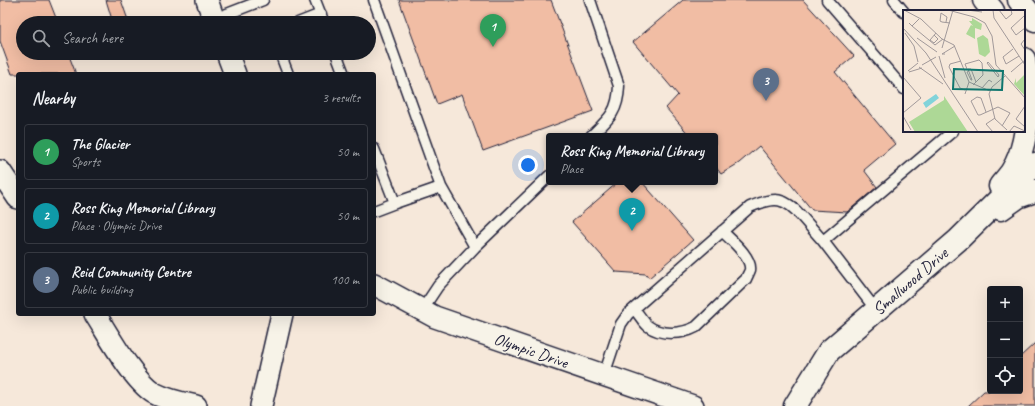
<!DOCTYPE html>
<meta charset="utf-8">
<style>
body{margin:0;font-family:Caveat,sans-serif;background:#20242c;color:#f1f3f6}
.controls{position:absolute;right:12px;bottom:12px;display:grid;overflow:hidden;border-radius:4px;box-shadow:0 4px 16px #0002}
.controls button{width:36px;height:36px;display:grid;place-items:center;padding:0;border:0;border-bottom:1px solid #363941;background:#171b24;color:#f1f3f6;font:20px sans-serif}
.you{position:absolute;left:528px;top:165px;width:14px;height:14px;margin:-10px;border:3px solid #fff;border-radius:50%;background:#1a73e8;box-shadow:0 0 0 6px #1a73e833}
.badge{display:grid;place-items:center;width:26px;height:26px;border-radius:50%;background:#8c9099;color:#fff;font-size:13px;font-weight:700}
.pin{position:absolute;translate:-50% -33px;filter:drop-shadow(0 1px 2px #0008)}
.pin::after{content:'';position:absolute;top:21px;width:14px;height:12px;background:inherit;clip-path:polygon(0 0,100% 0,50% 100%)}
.popup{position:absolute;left:546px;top:133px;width:172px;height:52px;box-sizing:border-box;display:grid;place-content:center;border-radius:4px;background:#171b24;filter:drop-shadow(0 1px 3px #0005);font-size:13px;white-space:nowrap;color:#9ea1a6}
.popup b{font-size:15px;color:#f1f3f6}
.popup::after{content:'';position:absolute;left:50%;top:100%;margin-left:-8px;border:8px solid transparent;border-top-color:#171b24}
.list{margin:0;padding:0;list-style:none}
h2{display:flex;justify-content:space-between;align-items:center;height:52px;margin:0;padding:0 16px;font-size:17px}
h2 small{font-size:13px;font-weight:400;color:#9ea1a6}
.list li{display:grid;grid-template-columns:26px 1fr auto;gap:12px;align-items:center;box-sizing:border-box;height:56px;margin:0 8px 8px;padding:0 8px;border:1px solid #363941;border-radius:4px}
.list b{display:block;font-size:15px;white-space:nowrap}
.list p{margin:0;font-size:13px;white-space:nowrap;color:#9ea1a6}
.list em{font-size:13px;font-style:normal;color:#9ea1a6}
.icon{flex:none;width:22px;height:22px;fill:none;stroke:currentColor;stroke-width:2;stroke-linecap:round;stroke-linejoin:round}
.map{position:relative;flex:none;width:1035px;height:406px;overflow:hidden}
.search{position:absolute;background:#171b24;box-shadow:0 4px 16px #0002;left:16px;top:16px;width:360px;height:44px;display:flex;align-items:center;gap:10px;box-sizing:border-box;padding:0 14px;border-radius:22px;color:#9ea1a6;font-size:15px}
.panel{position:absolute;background:#171b24;box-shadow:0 4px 16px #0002;left:16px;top:72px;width:360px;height:244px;border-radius:4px}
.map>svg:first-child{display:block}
.building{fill:#f1bda4;stroke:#22223b}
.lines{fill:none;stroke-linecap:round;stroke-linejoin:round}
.lane-casing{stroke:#22223b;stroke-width:13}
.street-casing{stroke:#22223b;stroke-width:24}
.secondary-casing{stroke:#22223b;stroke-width:25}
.lane{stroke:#f7f3e8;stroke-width:10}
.street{stroke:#f7f3e8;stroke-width:21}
.secondary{stroke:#f7f3e8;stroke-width:22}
.labels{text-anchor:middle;stroke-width:3;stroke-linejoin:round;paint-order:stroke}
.street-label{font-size:17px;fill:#22223b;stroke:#f7f3e8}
.inset-road{fill:none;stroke:#a1999a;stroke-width:1}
.view{fill:#0f766e;fill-opacity:0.15;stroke:#0f766e;stroke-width:2}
.inset-edge{fill:none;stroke:#22223b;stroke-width:2}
</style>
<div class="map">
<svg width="1035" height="406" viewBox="0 0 1035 406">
<rect width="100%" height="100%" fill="#f6e8da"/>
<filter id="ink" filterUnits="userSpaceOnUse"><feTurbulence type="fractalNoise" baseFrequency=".025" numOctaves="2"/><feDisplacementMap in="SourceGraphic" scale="8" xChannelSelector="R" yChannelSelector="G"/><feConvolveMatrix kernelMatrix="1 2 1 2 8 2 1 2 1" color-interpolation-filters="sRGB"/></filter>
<g filter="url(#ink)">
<!-- building -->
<path class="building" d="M0,0h49l9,23h-35v30h45l8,21h-64l-12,-33z
M106,0h15l8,23h-16z
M399,0h152l42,111 -110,40 -21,-57 -25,10z
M683,0h120l51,56 -19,16 60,72 -31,26 13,17 -30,25 -35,-2 -53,-64 -20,17 -18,11 -6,-8v-30h-25l-24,-28 12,-13 -45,-53z
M618,182h24l51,58 -44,38 -3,-4 -30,-2 -44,-50z
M1035,343v63h-67l16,-15h36v-34z"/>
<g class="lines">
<defs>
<path id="lane" d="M315,0l9,23
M374,0l67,187 34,60
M590,0l29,86c-1,26 -10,33 -28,50
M827,0l77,89
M894,0l10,12
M214,19l49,-19
M298,23l23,-9
M280,53l8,21
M336,53l8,21
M374,149l21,54 -21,8
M395,203l46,-16
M634,309c5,5 9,13 14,17 13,10 35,8 48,1l50,-48c1,-3 3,-6 4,-9 2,-13 -19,-30 -28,-39
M422,310l16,-24 37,-39 74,-71
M876,310l-53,-69 130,-110
M604,375l17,-51 7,-10 122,-107c25,-11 35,-10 52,10 7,8 14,16 21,24"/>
<path id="street" d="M207,0l8,23
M227,53l8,21
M0,171l18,27
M374,284l61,33 258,89
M95,314c14,22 38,66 59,79 13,7 28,10 42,13
M261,406l21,-92"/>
<path id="secondary" d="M984,0l9,11
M1019,0l16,20
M1000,186c4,-5 9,-10 12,-15 19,-31 17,-78 12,-112
M1001,209l17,-12 17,-6
M795,406l34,-55 129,-111 77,-76"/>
</defs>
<!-- lane casing -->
<use href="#lane" class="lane-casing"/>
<!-- street casing -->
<use href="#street" class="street-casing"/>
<!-- secondary casing -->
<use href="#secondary" class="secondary-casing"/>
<!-- lane -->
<use href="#lane" class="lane"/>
<!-- street -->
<use href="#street" class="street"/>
<!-- secondary -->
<use href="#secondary" class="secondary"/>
</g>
</g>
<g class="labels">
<!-- street labels -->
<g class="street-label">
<text transform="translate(910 281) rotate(-41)" y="6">Smallwood Drive</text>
<text transform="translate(531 350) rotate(19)" y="6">Olympic Drive</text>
</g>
</g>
<!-- overview -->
<g transform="translate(903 10)">
<rect width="122" height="122" fill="#f6e8da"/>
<path d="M69,8l10,6 -1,6 -6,-2v11l-9,-5 5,-9 2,1 -4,-5h3zM80,25l5,4 2,13 -5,5 -6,-3 -2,-16zM122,64v22l-11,-12 2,-6v5zM41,86l24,36h-53l-6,-10 35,-22z" fill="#add896"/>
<path d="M33,84l3,4 -13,10 -3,-5z" fill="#81d3da"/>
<path class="inset-road" d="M1,0l17,9 21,20 12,6 15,37 21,9M45,0l26,7 11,6 7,13 4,29 29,33M64,0l15,2M90,0l1,8 31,47M96,0l7,9 6,-5 -1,-4M121,6l-13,12 5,7 9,-7M43,12l1,-5 -6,-4 -1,8 2,1 8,1M6,13l3,3 7,-7M9,16l23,19 8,-6M0,18l23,25 52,79M2,23l9,13 4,16M31,25l4,4 -4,4 -4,-3 6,-7M14,28l20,14M122,29l-4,5 4,6M39,38l11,-38M110,39l-10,8 3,7 13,-8M42,44h-3l13,-8M36,46l6,22M58,51l-11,3 -1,3 11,21 5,2M85,52l11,13 -1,2 -11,-14zM19,55l14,-8M16,57l24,17M64,59l-2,-5 14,-4 3,3 1,12 -10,10M65,59l4,11h-1l-4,-8 2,-1M65,59h3l5,13M5,61l10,-8M6,62l13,-4M108,62l14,-12M102,66l-13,11 -3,7 6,25 12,11M0,67l18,21 -18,15M79,78l7,-8 3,2M62,84l4,-12M122,96l-9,13 9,8M83,102l-5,-14 -4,-1 -6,4 7,14h2l18,-8 12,6 -8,13M0,106l8,14M90,122l-7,-8 9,-6M106,122l5,-6 11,5"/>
<path class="view" d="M51,59l49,2 -1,19 -49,-1z"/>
<rect width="122" height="122" class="inset-edge"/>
</g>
</svg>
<div class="controls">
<button>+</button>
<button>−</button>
<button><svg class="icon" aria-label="locate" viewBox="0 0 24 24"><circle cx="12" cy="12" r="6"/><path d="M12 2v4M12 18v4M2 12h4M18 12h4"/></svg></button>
</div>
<div class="you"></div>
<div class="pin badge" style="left:493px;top:47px;background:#2e9e5b">1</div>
<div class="pin badge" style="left:632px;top:231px;background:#0f9aa8">2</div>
<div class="popup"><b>Ross King Memorial Library</b>Place</div>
<div class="pin badge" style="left:766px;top:101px;background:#5c6f8a">3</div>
<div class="search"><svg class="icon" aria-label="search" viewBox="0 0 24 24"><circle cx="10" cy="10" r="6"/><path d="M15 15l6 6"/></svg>Search here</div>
<section class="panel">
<h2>Nearby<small>3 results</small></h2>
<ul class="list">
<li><span class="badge" style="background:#2e9e5b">1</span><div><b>The Glacier</b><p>Sports</p></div><em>50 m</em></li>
<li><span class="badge" style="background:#0f9aa8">2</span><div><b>Ross King Memorial Library</b><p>Place · Olympic Drive</p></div><em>50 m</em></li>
<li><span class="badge" style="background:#5c6f8a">3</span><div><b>Reid Community Centre</b><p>Public building</p></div><em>100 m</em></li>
</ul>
</section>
</div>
